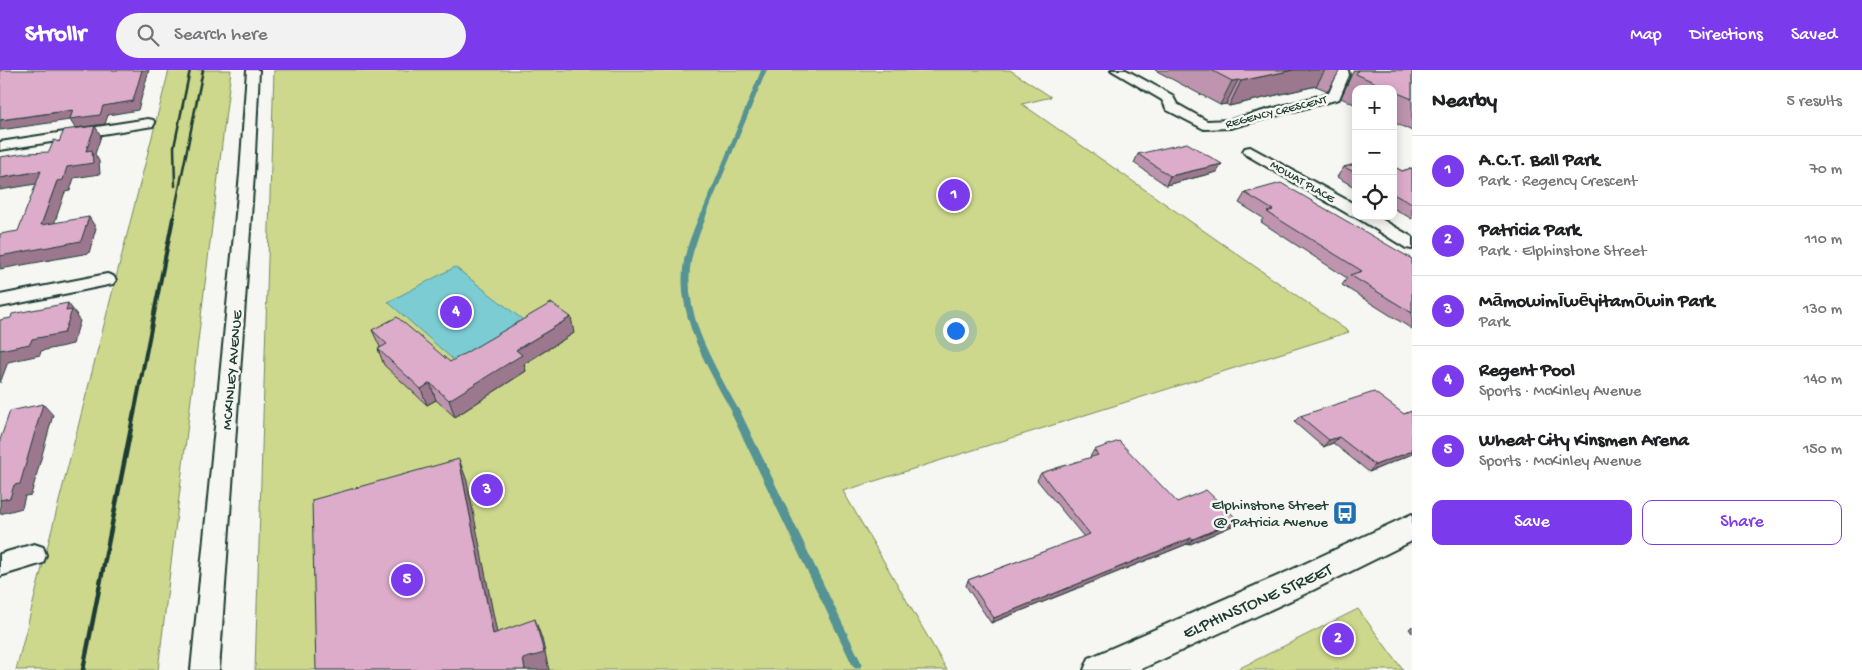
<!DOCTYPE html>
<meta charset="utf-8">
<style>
body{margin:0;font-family:"Gochi Hand",sans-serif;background:#f2f2f2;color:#202124}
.controls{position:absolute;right:15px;top:15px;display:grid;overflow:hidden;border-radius:10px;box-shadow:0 2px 12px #0003}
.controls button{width:45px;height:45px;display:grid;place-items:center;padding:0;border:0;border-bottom:1px solid #e0e0e0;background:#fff;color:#202124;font:25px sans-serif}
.you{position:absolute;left:955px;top:260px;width:18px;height:18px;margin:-12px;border:4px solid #fff;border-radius:50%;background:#1a73e8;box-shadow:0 0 0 8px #1a73e833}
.badge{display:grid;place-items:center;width:32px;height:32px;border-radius:50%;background:#7c3aed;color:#fff;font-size:16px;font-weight:700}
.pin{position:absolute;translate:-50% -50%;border:2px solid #fff;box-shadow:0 1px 5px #0006}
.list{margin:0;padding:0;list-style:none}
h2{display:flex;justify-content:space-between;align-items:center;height:65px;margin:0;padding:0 20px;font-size:21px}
h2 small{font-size:16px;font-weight:400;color:#757577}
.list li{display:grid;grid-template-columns:32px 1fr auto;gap:15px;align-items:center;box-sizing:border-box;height:70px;padding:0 20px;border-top:1px solid #e0e0e0}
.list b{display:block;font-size:19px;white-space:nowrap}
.list p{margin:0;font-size:16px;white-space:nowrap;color:#757577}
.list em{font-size:16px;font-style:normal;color:#757577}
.actions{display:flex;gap:10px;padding:15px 20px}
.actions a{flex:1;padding:11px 0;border:1px solid #7c3aed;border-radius:10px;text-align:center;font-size:18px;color:#7c3aed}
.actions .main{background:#7c3aed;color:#fff}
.icon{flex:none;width:28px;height:28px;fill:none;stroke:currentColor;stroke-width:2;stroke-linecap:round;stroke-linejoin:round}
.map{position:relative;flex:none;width:1412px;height:600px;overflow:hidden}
header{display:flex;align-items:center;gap:30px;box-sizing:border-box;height:70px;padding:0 25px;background:#7c3aed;color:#fff}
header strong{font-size:24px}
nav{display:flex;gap:28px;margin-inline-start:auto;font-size:18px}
.search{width:350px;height:45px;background:#f2f2f2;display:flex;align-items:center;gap:12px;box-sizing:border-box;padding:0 18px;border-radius:28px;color:#757577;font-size:19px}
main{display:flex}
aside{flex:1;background:#fff}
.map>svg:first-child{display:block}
.green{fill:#cdd88c;stroke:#768a60}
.water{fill:#7bccd4;stroke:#569394}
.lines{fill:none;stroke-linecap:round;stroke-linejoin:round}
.stream-far2{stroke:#569394;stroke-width:5}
.stream-far1{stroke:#569394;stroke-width:7}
.stream{stroke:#569394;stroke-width:9}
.minor-casing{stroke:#1f3d34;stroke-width:4}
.tertiary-casing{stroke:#1f3d34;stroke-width:4}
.minor{fill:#f6f6f2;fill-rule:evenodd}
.tertiary{fill:#f6f6f2;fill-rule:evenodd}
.rail-far2{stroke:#1f3d34;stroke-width:2.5}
.rail-far1{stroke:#1f3d34;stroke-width:4}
.rail{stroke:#1f3d34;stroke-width:4.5}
.wall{fill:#be94af;stroke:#1f3d34}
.shaded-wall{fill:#9b788e;stroke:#1f3d34}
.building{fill:#ddaccb;stroke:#1f3d34}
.labels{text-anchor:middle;stroke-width:5;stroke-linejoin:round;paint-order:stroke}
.far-street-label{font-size:12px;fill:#1f3d34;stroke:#f6f6f2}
.street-label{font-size:15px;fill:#1f3d34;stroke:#f6f6f2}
.poi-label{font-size:15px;fill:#1f3d34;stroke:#f6f6f2;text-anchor:end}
.near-street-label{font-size:18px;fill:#1f3d34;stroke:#f6f6f2}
</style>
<header>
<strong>Strollr</strong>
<div class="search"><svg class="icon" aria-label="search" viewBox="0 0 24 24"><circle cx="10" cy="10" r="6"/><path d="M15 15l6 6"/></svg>Search here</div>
<nav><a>Map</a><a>Directions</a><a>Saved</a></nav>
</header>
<main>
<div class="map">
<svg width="1412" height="600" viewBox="0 0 1412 600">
<rect width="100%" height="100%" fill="#f6f6f2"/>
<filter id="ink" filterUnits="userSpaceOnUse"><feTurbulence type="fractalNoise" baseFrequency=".02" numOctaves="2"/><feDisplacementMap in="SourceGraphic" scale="10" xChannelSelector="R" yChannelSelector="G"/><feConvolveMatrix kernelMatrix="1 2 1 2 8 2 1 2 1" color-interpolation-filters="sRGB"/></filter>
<g filter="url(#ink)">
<!-- green -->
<path class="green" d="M169,0h62l-73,600h-142z
M274,0h736l41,27 -29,7 327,228 -506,159 104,179h-692z
M1358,539l45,61h-167z"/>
<!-- water -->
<path class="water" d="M455,197l72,56 -69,41 -70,-62z"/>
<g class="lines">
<!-- stream-far2 -->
<path class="stream-far2" d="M702,149l62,-149"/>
<!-- stream-far1 -->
<path class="stream-far1" d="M702,148c-5,12 -11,27 -14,40 -11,56 23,109 49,156"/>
<!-- stream -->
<path class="stream" d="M736,343l121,251"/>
<defs>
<path id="minor" d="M247,0h12l-5,104 -35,496h-28l49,-496z
M1111,0h15l46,25 5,9 30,17 23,-1 99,-27 8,-18 -1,-5h12l1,5 -10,24 -109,29 -26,1 -37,-19 -5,-10z
M148,49l5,1 2,3 -2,3 -153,24v-8z
M1250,77l106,58v11h20l36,21v12l-6,-1 -50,-31 -6,-2 -105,-61 -2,-3 2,-3z
M107,204l6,2 3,4 -3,4 -113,23v-12z
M34,474l9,3 3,8 -3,8 -43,13v-22z"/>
<path id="tertiary" d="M1412,444v27l-101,50 -172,79h-55l5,-12 200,-87z"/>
</defs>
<!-- minor casing -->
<use href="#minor" class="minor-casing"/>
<!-- tertiary casing -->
<use href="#tertiary" class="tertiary-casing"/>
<!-- minor -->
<use href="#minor" class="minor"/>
<!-- tertiary -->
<use href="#tertiary" class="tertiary"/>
<!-- rail-far2 -->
<path class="rail-far2" d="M175,116l-1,-39 16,-77
M173,149l30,-149"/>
<!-- rail-far1 -->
<path class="rail-far1" d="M134,344l39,-196"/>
<!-- rail -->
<path class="rail" d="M83,600l51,-257"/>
</g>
<!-- wall -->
<path class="wall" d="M1155,0h185l-12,21 -12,-5 -87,20 -3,-2 -6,1z
M1354,0h58v61l-19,-9v-33h-37v16l-15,-7 10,-22z
M1138,84l79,18 -51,13 -32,-22z
M1356,94v24l-19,-11 7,-10z
M1393,96l9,5 10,-3v51l-19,-11z
M1245,123l167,66v70l-70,-44 5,-7 -86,-56 2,-4 -24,-15z
M372,260l78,32 124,-29 -50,31 2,7 -71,46 -19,-17 -9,5 -43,-40 -6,-16 2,-2z
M1412,341v43l-43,18 -36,-29 -10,4 -29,-25 6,-6 104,-2z
M1094,380l83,52 55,24 -44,19 -1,-1 -196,79 -25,-37 2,-6 116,-43 -47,-57 4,-7 50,-15 -1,-1z
M1412,556v7l-3,-4z"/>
<!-- shaded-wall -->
<path class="shaded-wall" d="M142,0h7l-11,40 -30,5 -3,9 -30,4 -5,-8 -70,10v-10l103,-14z
M1293,0h32l-9,16 -87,20 12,-25z
M1238,10l-12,24 -6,1 12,-24z
M95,56l6,10 -6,18 4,7 1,13 -26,4 -4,13 -5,1 -15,44 -9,-11 16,-44 10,-14 19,-16z
M1222,94l-5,8 -51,13 4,-9z
M41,101l7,11 -48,8v-12z
M89,147l7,11 -7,25 -89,16v-13z
M68,233l9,12 -1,1 4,5 -7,23 -32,7 -1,4 -32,7 -8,21v-33l32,-11 34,-28z
M571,247l3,16 -50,31 2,7 -71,46 -6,-17 67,-50z
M430,313l6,17 -9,5 -6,-16z
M43,334l10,11 -22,80 -6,1 -3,12 -22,6v-14z
M1339,367l-6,6 -10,4 6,-7z
M1412,381v3l-43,18 6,-7z
M459,389l8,22 34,172 -8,-19z
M1238,450l-6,6 -44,19 5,-6z
M1191,468l-4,6 -196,79 3,-5z
M535,549l7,20 7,31h-24l-2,-11z"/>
<!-- building -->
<path class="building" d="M0,0h142l-9,31 -30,5 -3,9 -30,4 3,-9 -73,10z
M1211,0h82l-52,11 -3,-1 -6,1z
M1358,0h54v29l-19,-8v-2h-4l-33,-15z
M95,56l-9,25 6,-1 1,13 -26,4 -4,13 -6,1 -16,44 48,-8 -8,24 -81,15v-22l18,-3 23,-60 -41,7v-21l27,-4 22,-1 5,-12 5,2 5,-12z
M1187,73l35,21 -52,12 -32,-22z
M1356,94v9l-12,-6z
M1393,96l9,5 10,-3v36l-19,-10z
M1281,113l131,76v54l-62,-38 12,-4 -95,-59 6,-2 -28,-17z
M68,233l-2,8 6,-1 -8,23 -32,6 -2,5 -30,6v-30l11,-2 1,-4z
M551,233l20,14 -55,33 6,5 -73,45 -19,-17 -9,6 -43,-40 9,-5 -15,-14 25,-13 53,45z
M1374,322l30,22 8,-3v40l-37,14 -36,-28 -10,3 -29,-24z
M43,334l-23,80 -6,1 -4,13 -10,2v-60l10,-29z
M1119,371l58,61 29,-12 32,30 -45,19 -2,-1 -197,80 -26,-38 122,-46 -49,-61 57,-18 -4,-5z
M459,389l34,175 42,-15 9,34 -21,6 2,11h-209l-4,-170z"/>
</g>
<!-- icons -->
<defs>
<symbol id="bus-square" viewBox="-11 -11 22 22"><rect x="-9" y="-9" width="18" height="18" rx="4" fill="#1f6fb2" stroke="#f6f6f2"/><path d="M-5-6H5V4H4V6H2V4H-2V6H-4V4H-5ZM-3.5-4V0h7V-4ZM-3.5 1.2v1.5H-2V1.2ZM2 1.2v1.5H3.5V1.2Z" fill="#fff"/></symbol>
</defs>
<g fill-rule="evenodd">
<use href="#bus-square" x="1331" y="429" width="28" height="28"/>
</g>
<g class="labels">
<!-- far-street labels -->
<g class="far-street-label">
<text transform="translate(1276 41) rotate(-14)" y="4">REGENCY CRESCENT</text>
<text transform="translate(1303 111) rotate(30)" y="4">MOWAT PLACE</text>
</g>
<!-- street labels -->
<g class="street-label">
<text transform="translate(231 300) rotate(-85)" y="5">MCKINLEY AVENUE</text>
</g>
<!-- poi labels -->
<g class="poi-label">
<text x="1328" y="439">Elphinstone Street<tspan x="1328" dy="17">@ Patricia Avenue</tspan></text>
</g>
<!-- near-street labels -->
<g class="near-street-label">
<text transform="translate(1257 530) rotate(-24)" y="6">ELPHINSTONE STREET</text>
</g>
</g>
</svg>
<div class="controls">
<button>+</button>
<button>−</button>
<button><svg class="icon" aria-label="locate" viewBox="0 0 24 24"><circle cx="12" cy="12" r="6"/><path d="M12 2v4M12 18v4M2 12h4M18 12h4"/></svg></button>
</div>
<div class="you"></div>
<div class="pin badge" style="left:954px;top:125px">1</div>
<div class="pin badge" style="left:1338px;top:569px">2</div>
<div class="pin badge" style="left:487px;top:420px">3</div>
<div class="pin badge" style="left:456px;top:242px">4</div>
<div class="pin badge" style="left:407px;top:510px">5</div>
</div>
<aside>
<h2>Nearby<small>5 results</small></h2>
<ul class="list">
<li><span class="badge">1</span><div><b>A.C.T. Ball Park</b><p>Park · Regency Crescent</p></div><em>70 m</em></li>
<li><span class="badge">2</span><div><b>Patricia Park</b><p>Park · Elphinstone Street</p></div><em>110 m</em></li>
<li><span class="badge">3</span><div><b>Māmowimīwēyitamōwin Park</b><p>Park</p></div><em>130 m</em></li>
<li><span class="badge">4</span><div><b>Regent Pool</b><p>Sports · McKinley Avenue</p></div><em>140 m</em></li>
<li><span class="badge">5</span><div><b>Wheat City Kinsmen Arena</b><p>Sports · McKinley Avenue</p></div><em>150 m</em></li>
</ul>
<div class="actions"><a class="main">Save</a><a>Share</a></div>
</aside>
</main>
